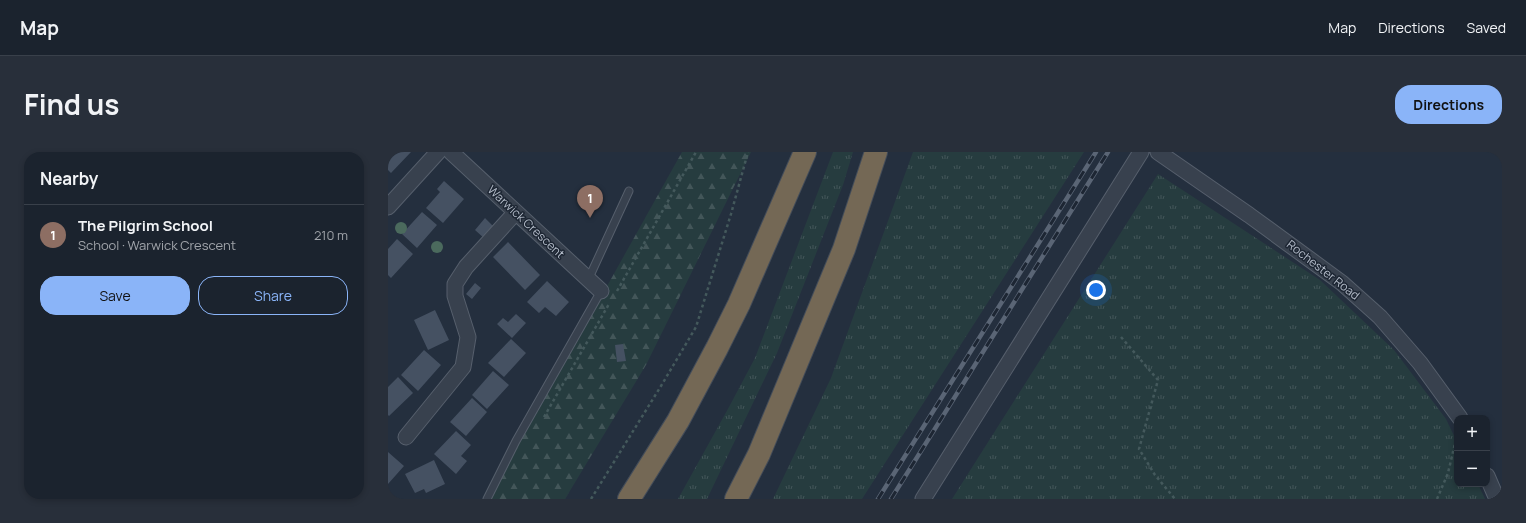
<!DOCTYPE html>
<meta charset="utf-8">
<style>
body{margin:0;font-family:Manrope,sans-serif;background:#282f3a;color:#f1f3f6}
.controls{position:absolute;right:12px;bottom:12px;display:grid;overflow:hidden;border-radius:8px;box-shadow:0 2px 6px #0003}
.controls button{width:36px;height:36px;display:grid;place-items:center;padding:0;border:0;border-bottom:1px solid #39404a;background:#1b232e;color:#f1f3f6;font:20px sans-serif}
.you{position:absolute;left:708px;top:138px;width:14px;height:14px;margin:-10px;border:3px solid #fff;border-radius:50%;background:#1a73e8;box-shadow:0 0 0 6px #1a73e833}
.badge{display:grid;place-items:center;width:26px;height:26px;border-radius:50%;background:#8ab4f8;color:#fff;font-size:13px;font-weight:700}
.pin{position:absolute;translate:-50% -33px;filter:drop-shadow(0 1px 2px #0008)}
.pin::after{content:'';position:absolute;top:21px;width:14px;height:12px;background:inherit;clip-path:polygon(0 0,100% 0,50% 100%)}
.list{margin:0;padding:0;list-style:none}
h2{display:flex;justify-content:space-between;align-items:center;height:52px;margin:0;padding:0 16px;font-size:17px}
h2 small{font-size:13px;font-weight:400;color:#a0a4aa}
.list li{display:grid;grid-template-columns:26px 1fr auto;gap:12px;align-items:center;box-sizing:border-box;height:60px;padding:0 16px;border-top:1px solid #39404a}
.list b{display:block;font-size:15px;white-space:nowrap}
.list p{margin:0;font-size:13px;white-space:nowrap;color:#a0a4aa}
.list em{font-size:13px;font-style:normal;color:#a0a4aa}
.actions{display:flex;gap:8px;padding:12px 16px}
.actions a{flex:1;padding:9px 0;border:1px solid #8ab4f8;border-radius:16px;text-align:center;font-size:14px;color:#8ab4f8}
.actions .main{background:#8ab4f8;color:#111}
.map{position:relative;flex:none;width:1114px;height:347px;overflow:hidden;border-radius:16px}
header{display:flex;align-items:center;gap:24px;box-sizing:border-box;height:56px;padding:0 20px;background:#1b232e;border-bottom:1px solid #39404a}
header strong{font-size:19px}
nav{display:flex;gap:22px;margin-inline-start:auto;font-size:14px}
.intro{display:flex;align-items:center;justify-content:space-between;box-sizing:border-box;height:96px;padding:0 24px}
h1{margin:0;font-size:28px}
.button{padding:10px 18px;border-radius:16px;background:#8ab4f8;color:#111;font-size:14px;font-weight:700}
main{display:flex;gap:24px;padding:0 24px}
aside{flex:1;background:#1b232e;border-radius:16px;box-shadow:0 2px 6px #0003}
.map>svg:first-child{display:block}
.grass{fill:url(#grass-tufts)}
.forest{fill:url(#forest-firs)}
.building{fill:#455162}
.lines{fill:none;stroke-linecap:round;stroke-linejoin:round}
.lane-casing{stroke:#565f6c;stroke-width:9}
.street-casing{stroke:#565f6c;stroke-width:17}
.highway-casing{stroke:#434c59;stroke-width:24}
.path{stroke:#44595c;stroke-width:2.5;stroke-dasharray:3 3;stroke-linecap:butt}
.lane{stroke:#38414e;stroke-width:7}
.street{stroke:#38414e;stroke-width:15}
.highway{stroke:#746855;stroke-width:22}
.rail-casing{stroke:#5a6575;stroke-width:4.5}
.rail{stroke:#1d2633;stroke-width:3;stroke-dasharray:9;stroke-linecap:butt}
.tree{fill:#4b6a5d}
.labels{text-anchor:middle;stroke-width:3;stroke-linejoin:round;paint-order:stroke}
.street-label{font-size:12px;fill:#b4bcc9;stroke:#1d2633}
</style>
<header>
<strong>Map</strong>
<nav><a>Map</a><a>Directions</a><a>Saved</a></nav>
</header>
<div class="intro"><h1>Find us</h1><a class="button">Directions</a></div>
<main>
<aside>
<h2>Nearby<small></small></h2>
<ul class="list">
<li><span class="badge" style="background:#8d6e63">1</span><div><b>The Pilgrim School</b><p>School · Warwick Crescent</p></div><em>210 m</em></li>
</ul>
<div class="actions"><a class="main">Save</a><a>Share</a></div>
</aside>
<div class="map">
<svg width="1114" height="347" viewBox="0 0 1114 347">
<defs>
<pattern id="grass-tufts" width="24" height="20" patternUnits="userSpaceOnUse"><rect width="24" height="20" fill="#263c3f"/><path d="M3 7l-1-3M5 7V3M7 7l1-3M15 17l-1-3M17 17v-4M19 17l1-3" fill="none" stroke="#435659"/></pattern>
<pattern id="forest-firs" width="22" height="20" patternUnits="userSpaceOnUse"><rect width="22" height="20" fill="#263c3f"/><path d="M5 1l3.5 6h-7zM16 11l3.5 6h-7z" fill="#435659"/></pattern>
</defs>
<rect width="100%" height="100%" fill="#242f3e"/>
<!-- grass -->
<path class="grass" d="M445,0h20l-10,33 -66,168 -70,146h-29l51,-92 26,-49z
M525,0h171l-222,347h-89l58,-121z
M770,22l162,106 74,70 52,69 11,23v42h21l7,15h-533z"/>
<!-- forest -->
<path class="forest" d="M294,0h69l-105,213 -81,134h-77z"/>
<!-- building -->
<path class="building" d="M0,0h23l-20,21 -3,-3z
M56,29l20,18 -21,24 -17,-15 14,-16 -3,-3z
M34,60l15,13 -20,23 -15,-14z
M97,66l10,10 -10,11 -10,-9z
M9,87l16,15 -22,24 -3,-3v-26z
M120,90l32,33 -15,15 -32,-33z
M159,129l22,21 -13,14 -11,-9 -6,6 -12,-11z
M87,131l6,5 -9,11 -6,-5z
M47,158l14,30 -21,10 -14,-30z
M128,162l10,9 -14,15 -15,-14 6,-6 5,4z
M123,187l15,14 -22,24 -16,-14z
M235,192l3,17 -9,1 -2,-17z
M36,198l17,15 -23,26 -17,-16z
M105,219l16,14 -22,24 -15,-14z
M10,225l15,16 -24,23 -1,-1v-28z
M84,246l15,14 -21,24 -16,-14z
M68,279l15,14 -10,11 6,5 -11,13 -22,-20z
M0,300l16,14 -16,18z
M46,308l11,24 -19,9 -2,-4 -9,4 -10,-19z"/>
<g class="lines">
<defs>
<path id="lane" d="M200,128l41,-89
M99,347l29,-58 85,-150"/>
<path id="street" d="M63,0l150,139
M770,0l91,63 93,68 38,34 40,46 40,55
M0,55l50,-55
M18,285l57,-70 5,-30 -13,-41v-12l11,-17 49,-54
M1099,324l10,23
M535,347l218,-347"/>
<path id="highway" d="M241,347l49,-78 39,-73 22,-44 66,-152
M348,347l23,-45 85,-205 32,-97"/>
</defs>
<!-- lane casing -->
<use href="#lane" class="lane-casing"/>
<!-- street casing -->
<use href="#street" class="street-casing"/>
<!-- highway casing -->
<use href="#highway" class="highway-casing"/>
<!-- path -->
<path class="path" d="M229,139l79,-139
M733,185l37,43 -19,69 16,26 20,24
M156,265l65,-113
M203,347l70,-113 35,-59 35,-113 17,-62
M1049,347l11,-26 9,-38"/>
<!-- lane -->
<use href="#lane" class="lane"/>
<!-- street -->
<use href="#street" class="street"/>
<!-- highway -->
<use href="#highway" class="highway"/>
<defs>
<path id="rail" d="M490,347l218,-347
M503,347l217,-347"/>
</defs>
<!-- rail casing -->
<use href="#rail" class="rail-casing"/>
<!-- rail -->
<use href="#rail" class="rail"/>
</g>
<!-- trees -->
<g class="tree">
<circle cx="13" cy="76" r="6"/>
<circle cx="49" cy="95" r="6"/>
</g>
<g class="labels">
<!-- street labels -->
<g class="street-label">
<text transform="translate(138 70) rotate(43)" y="4">Warwick Crescent</text>
<text transform="translate(935 118) rotate(38)" y="4">Rochester Road</text>
</g>
</g>
</svg>
<div class="controls">
<button>+</button>
<button>−</button>
</div>
<div class="you"></div>
<div class="pin badge" style="left:202px;top:66px;background:#8d6e63">1</div>
</div>
</main>
